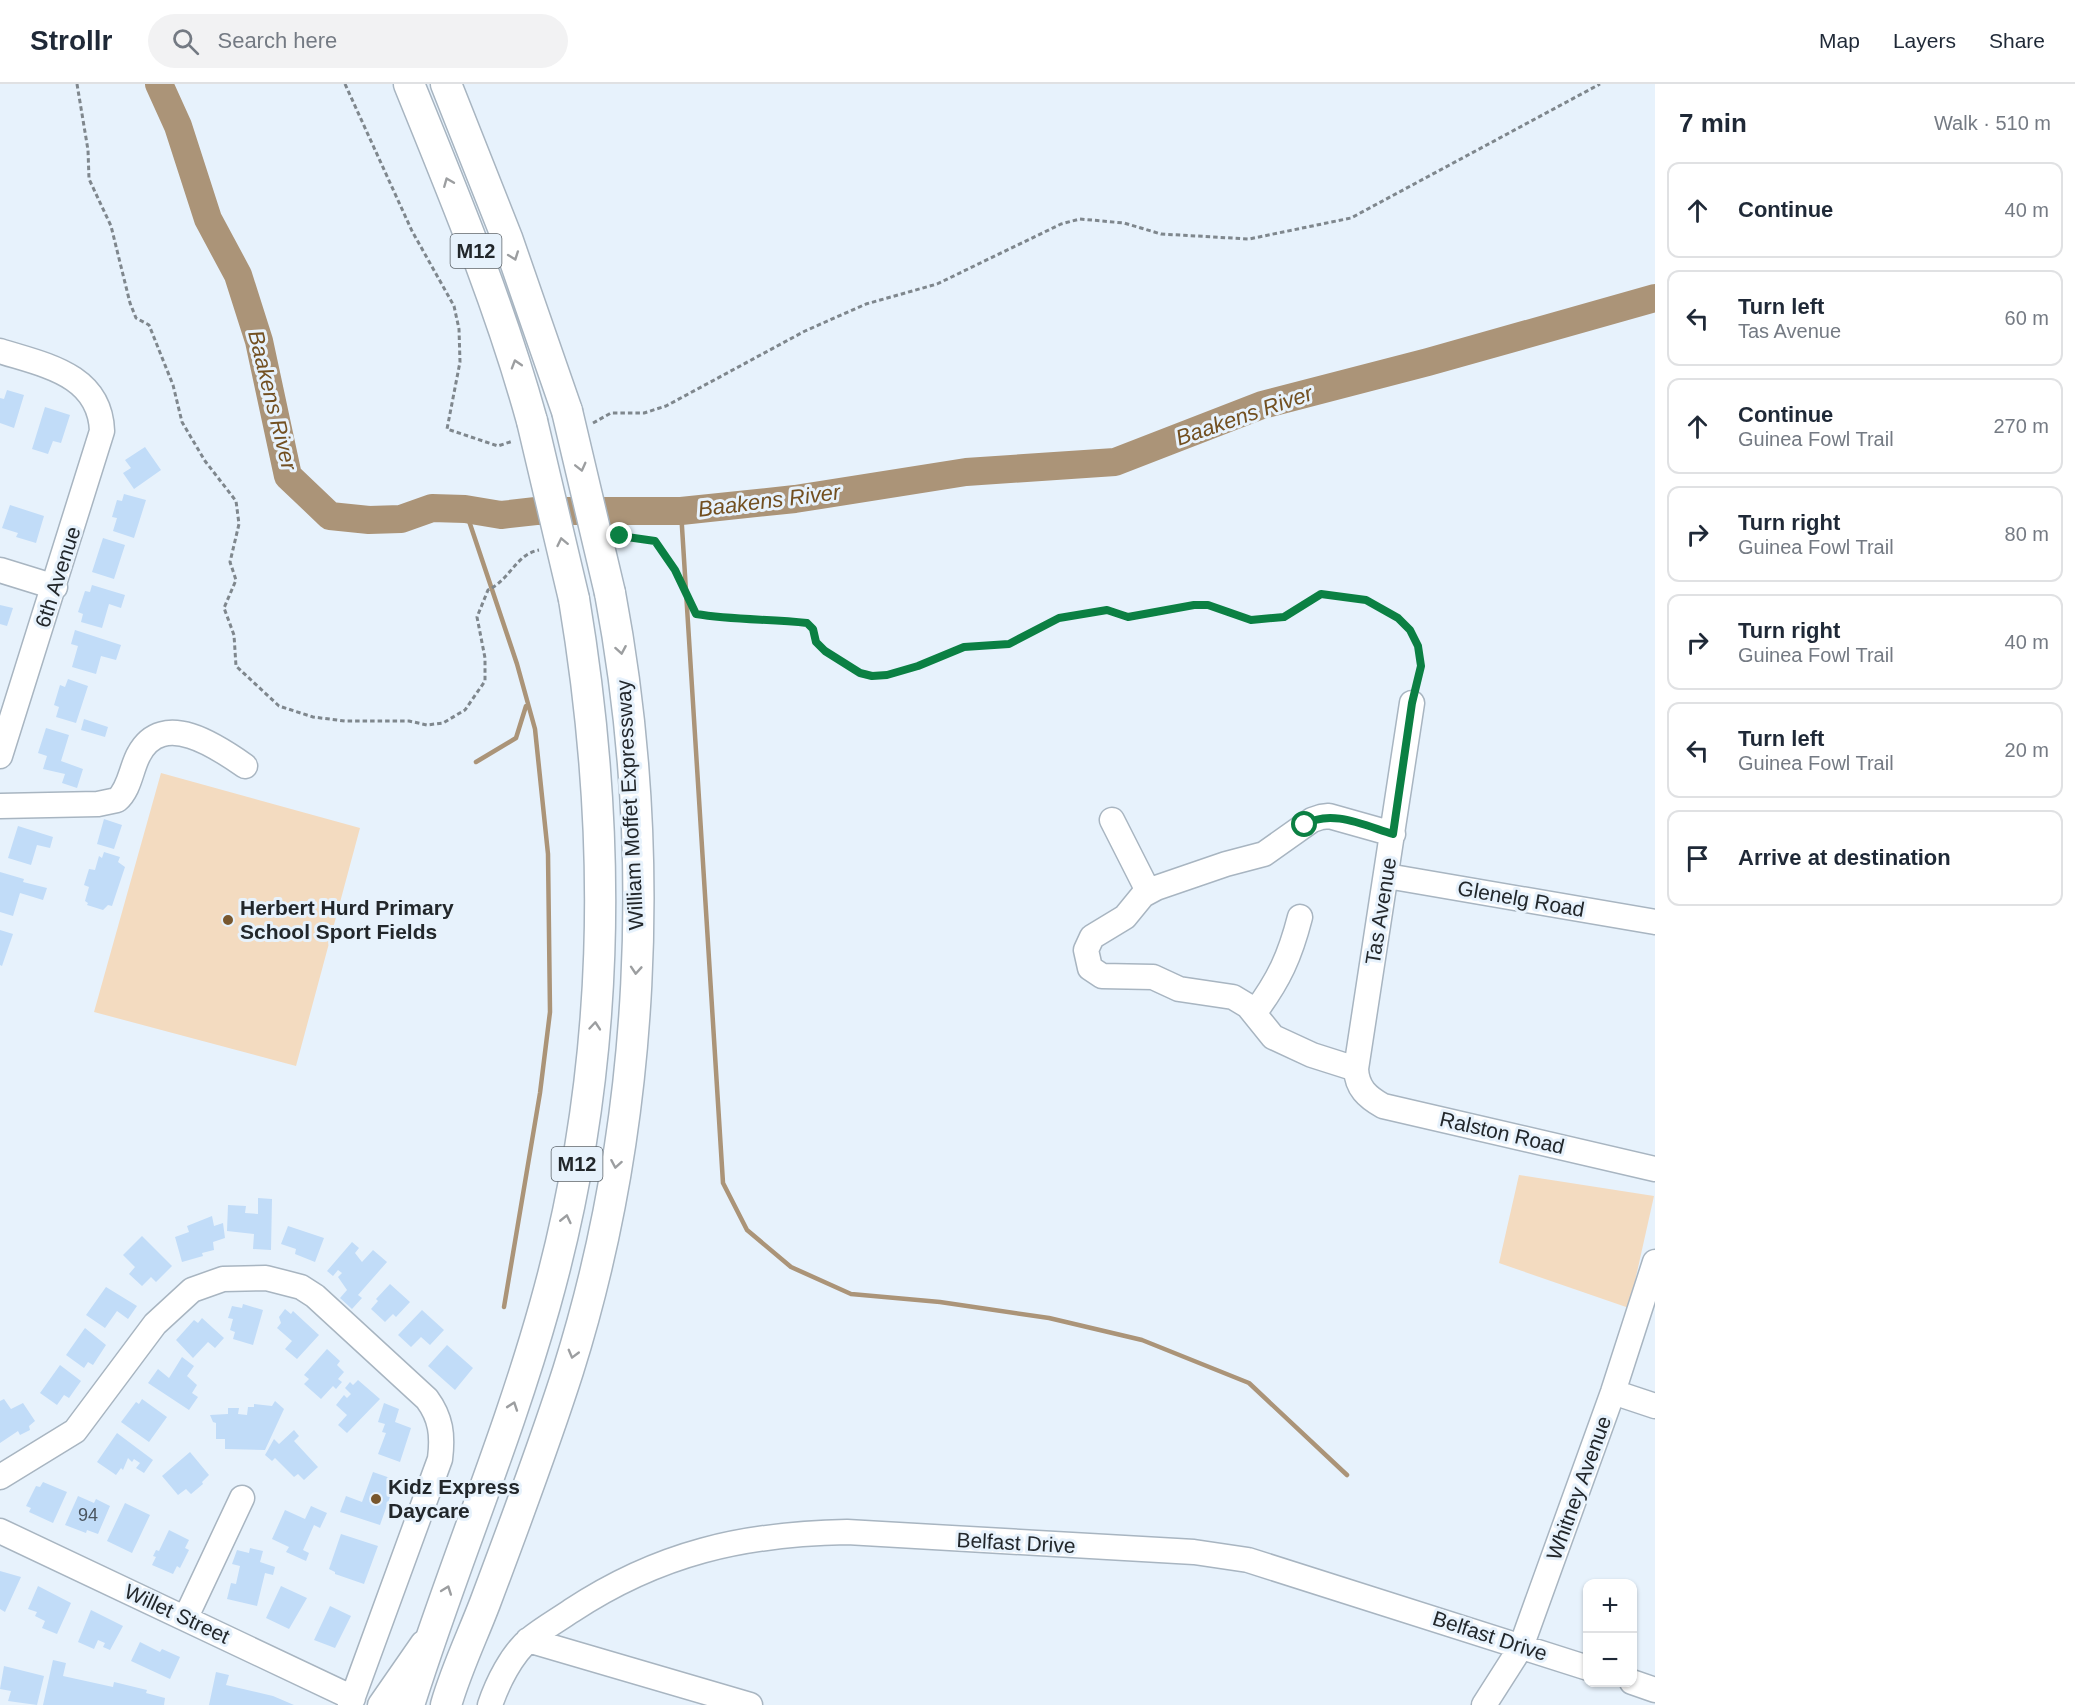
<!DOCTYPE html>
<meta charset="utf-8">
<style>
body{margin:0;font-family:Helvetica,sans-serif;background:#f2f2f3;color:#1f2937}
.controls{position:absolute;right:18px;bottom:18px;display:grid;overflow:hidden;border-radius:12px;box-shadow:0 2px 4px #0004}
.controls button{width:54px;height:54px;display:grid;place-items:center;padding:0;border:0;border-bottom:2px solid #e0e1e3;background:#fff;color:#1f2937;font:30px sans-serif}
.stop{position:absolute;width:18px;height:18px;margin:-14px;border:4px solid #0b8043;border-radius:50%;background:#fff}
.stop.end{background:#0b8043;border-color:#fff;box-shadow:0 2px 6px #0008}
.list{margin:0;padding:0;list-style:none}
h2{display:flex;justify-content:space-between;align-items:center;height:78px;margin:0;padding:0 24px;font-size:26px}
h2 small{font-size:20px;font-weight:400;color:#747a83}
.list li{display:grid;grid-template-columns:39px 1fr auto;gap:18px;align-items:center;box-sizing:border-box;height:96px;margin:0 12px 12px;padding:0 12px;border:2px solid #e0e1e3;border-radius:12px}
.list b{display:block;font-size:22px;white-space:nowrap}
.list p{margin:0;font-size:20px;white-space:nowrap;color:#747a83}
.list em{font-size:20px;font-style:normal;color:#747a83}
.icon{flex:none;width:33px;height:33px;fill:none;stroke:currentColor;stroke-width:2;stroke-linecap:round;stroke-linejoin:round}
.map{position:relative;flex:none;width:1655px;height:1621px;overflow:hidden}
header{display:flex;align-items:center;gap:36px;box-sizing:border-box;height:84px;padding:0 30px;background:#fff;border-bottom:2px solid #e0e1e3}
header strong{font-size:28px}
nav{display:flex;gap:33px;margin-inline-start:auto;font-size:21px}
.search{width:420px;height:54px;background:#f2f2f3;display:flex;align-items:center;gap:15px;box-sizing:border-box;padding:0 21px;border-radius:33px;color:#747a83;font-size:22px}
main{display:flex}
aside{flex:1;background:#fff}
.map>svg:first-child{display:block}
.green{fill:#f3dbc0}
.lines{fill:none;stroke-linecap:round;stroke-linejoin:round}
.stream{stroke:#ab9478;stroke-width:4.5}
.river{stroke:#ab9478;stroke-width:28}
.building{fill:#c1dcf8}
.minor-casing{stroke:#a8b5c1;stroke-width:27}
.major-casing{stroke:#a8b5c1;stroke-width:33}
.path{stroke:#7f878d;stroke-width:3;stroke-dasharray:4.5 3;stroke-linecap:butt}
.minor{stroke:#fff;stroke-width:24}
.major{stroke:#fff;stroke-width:30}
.major-bridge-casing{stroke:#a8b5c1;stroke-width:33;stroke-linecap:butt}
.major-bridge{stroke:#fff;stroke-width:30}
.oneway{stroke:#9c9ea0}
.route{stroke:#0b8043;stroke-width:8}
.poi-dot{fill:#78572e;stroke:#e7f2fc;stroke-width:2}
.labels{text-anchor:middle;stroke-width:6;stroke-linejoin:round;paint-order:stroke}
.number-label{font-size:18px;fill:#4a545e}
.shield{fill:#e7f2fc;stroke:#5d646a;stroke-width:1.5}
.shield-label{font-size:20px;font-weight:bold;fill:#22272b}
.street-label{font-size:21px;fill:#22272b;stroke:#e7f2fc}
.poi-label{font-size:21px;font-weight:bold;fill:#22272b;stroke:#e7f2fc;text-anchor:start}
.water-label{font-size:22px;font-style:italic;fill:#724f20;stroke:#e7f2fc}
</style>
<header>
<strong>Strollr</strong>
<div class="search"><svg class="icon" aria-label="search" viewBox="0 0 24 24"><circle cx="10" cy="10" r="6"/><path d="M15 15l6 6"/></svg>Search here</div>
<nav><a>Map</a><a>Layers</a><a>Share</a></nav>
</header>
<main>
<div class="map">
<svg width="1655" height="1621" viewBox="0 0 1655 1621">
<rect width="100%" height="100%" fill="#e7f2fc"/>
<!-- green -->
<path class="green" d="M161,689l199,55 -64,238 -202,-54z
M1519,1091l135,21 -25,112 -130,-45z"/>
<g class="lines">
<!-- stream -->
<path class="stream" d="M465,425l52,155 18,65 13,125 2,158 -10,81 -36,214
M681,427l42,672 24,47 44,37 60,27 89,8 109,16 93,22 107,43 98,92
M476,678l40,-24 10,-32"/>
<!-- river -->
<path class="river" d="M159,0l19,42 30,93 30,56 21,66 29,135 42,40 39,4 32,-1 31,-11 33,1 36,6 35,-4h145l114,-12 171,-27 149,-10 147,-57 166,-43 227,-64"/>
</g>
<!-- building -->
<path class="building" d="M7,306l17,5 -10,33 -14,-5v-25l4,1z
M45,323l25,8 -9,28 -8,-2 -5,13 -16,-5z
M145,363l16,23 -27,19 -11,-16 8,-5 -6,-8z
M124,410l22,6 -12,38 -21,-7 4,-13 -5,-1 5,-17 5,1z
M10,421l34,11 -8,27 -20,-6 2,-4 -16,-5z
M103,454l22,7 -11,34 -22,-7z
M92,501l33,10 -4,13 -12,-4 -7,24 -21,-6 2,-8 -5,-2 7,-21 5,1z
M0,521l13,3 -6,18 -7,-2z
M75,546l46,15 -5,15 -15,-4 -5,18 -24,-7 6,-21 -7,-2z
M68,595l20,7 -12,37 -20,-6 3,-10 -5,-2 6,-20 5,2z
M84,635l24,8 -3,10 -24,-7z
M46,644l23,7 -8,26 22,8 -6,19 -15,-5 3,-9 -22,-5 4,-13 -9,-3z
M104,735l18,6 -8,24 -17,-5z
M18,742l35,11 -3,11 -13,-3 -6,20 -23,-7z
M104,768l16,5 -2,5 7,5 -13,39 -4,-1 -5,5 -16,-5 1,-2 -3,-2 4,-14 -5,-2 5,-16 6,1 4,-14 3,2z
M0,788l24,7 -1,3 24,6 -4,12 -23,-7 -7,23 -13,-4z
M0,846l13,4 -11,32 -2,-1z
M258,1114l14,1 -1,51 -18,-1 1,-15 -27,-3 1,-26 18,1 -1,7 13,1z
M212,1132l2,10 9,-3 2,15 -12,4 1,8 -12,3 1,3 -21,6 -7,-25 14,-5 -2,-6z
M288,1142l36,12 -9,24 -20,-8 1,-5 -15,-5z
M142,1152l30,30 -16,16 -5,-5 -9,9 -13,-12 6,-7 -12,-12z
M352,1158l7,6 -4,5 7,9 11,-12 14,12 -29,33 4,3 -10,11 -12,-11 7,-8 -9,-13 4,-4 -4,-3 -5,6 -6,-5z
M390,1200l20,18 -14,15 -3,-3 -8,8 -14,-13 7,-8 -2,-2z
M106,1203l31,19 -9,13 -11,-8 -12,17 -19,-13z
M243,1220l20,6 -10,35 -20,-6 2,-7 -5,-2 3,-11 -5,-1 4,-12 10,2z
M285,1225l6,5 2,-3 26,24 -22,24 -12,-10 7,-8 -15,-13 4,-5 -2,-6z
M422,1226l22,20 -14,15 -9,-8 -10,10 -13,-12z
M202,1234l22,20 -9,10 -7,-6 -15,16 -17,-18 18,-20 4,3z
M85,1244l21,17 -13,20 -5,-3 -4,6 -18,-13z
M447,1261l26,23 -18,22 -27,-24z
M327,1265l13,12 -3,4 7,7 -6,7 4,3 -6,7 -3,-3 -12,13 -17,-15 5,-5 -5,-4z
M182,1273l12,9 -7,10 10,9 -5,8 6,4 -9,13 -41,-27 10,-14 11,9z
M60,1281l21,16 -12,17 -5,-3 -7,10 -17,-12z
M358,1296l22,19 -33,34 -9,-8 9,-10 -11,-10 8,-10 3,3 4,-4 -6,-6 5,-6 3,3z
M4,1315l7,10 12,-6 12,18 -6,5 1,4 -10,5 -2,-4 -18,12v-42z
M142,1315l25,18 -18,25 -28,-20 15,-20 3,2z
M275,1317l9,8 -19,41 -40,-1v-10h-9v-16l-3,-1 -3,-7 18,-1v-6h11l-1,6 9,1 1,-8h6v-3l18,2z
M384,1319l15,6 -4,13 16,6 -11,34 -22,-8 8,-21 -4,-1 3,-8 -7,-2z
M294,1346l5,6 -5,5 24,26 -14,13 -6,-6 -4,3 -19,-19 -3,3 -7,-6 9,-16 5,5z
M117,1349l36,27 -9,13 -8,-5 4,-5 -6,-4 -2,3 -4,-4 -5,12 -2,-2 -5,7 -19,-13z
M190,1368l19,23 -7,7 1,2 -12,10 -5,-5 -8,6 -16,-19z
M373,1388l23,8 -16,45 -40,-13 6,-16 16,6z
M43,1398l24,10 -14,31 -24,-11 2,-4 -5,-2 10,-20 4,1z
M78,1412l16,7 2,-4 14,7 -12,28 -11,-4 -1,3 -21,-8z
M125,1419l25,12 -18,38 -25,-12z
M311,1422l16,7 -7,15 -6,-3 -11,25 6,3 -3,8 -20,-9 3,-5 -17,-8 13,-29 20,9z
M169,1446l20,10 -4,8 4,2 -9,18 -3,-2 -4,8 -21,-9 4,-8 -3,-1 3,-6 3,1z
M341,1450l37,12 -14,38 -29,-10v-2l-6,-3z
M250,1464l13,3 -3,11 15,5 -2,8 -8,-2 -8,33 -30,-7 4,-16 5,1 4,-18 -8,-2 5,-14 12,3z
M0,1487l21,6 -16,35 -5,-3z
M38,1502l33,17 -14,31 -15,-6 3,-7 -10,-5 2,-4 -9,-3z
M281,1502l26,12 -18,31 -23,-11z
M330,1522l21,10 -16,32 -21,-8z
M91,1526l32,16 -13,24 -7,-3 2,-4 -7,-3 -4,9 -16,-7z
M140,1558l20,10 2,-3 18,8 -10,22 -39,-18z
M53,1576l13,3 -3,13 50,11 1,-5 33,8 -1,3 19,5 -1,7h-121z
M4,1582l40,10 -7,29 -29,-4 3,-10 -11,-2z
M216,1588l13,3 -3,10 47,11 21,9h-85z"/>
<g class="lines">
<defs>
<path id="minor" d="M0,267c44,14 100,23 102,80l-102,325
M0,486l55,17
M1412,619l-56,366c1,19 11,28 27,37l272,63
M0,722l98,-2 19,-4c13,-11 14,-32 22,-46 24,-45 79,-7 106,12
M1112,736l36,71
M1387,792l268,46
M1255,928c24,-32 35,-56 45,-95
M1356,985l-44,-14 -39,-18 -25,-31 -15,-9 -54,-8 -26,-12 -51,-1 -12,-8 -4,-18 6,-13 33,-20 18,-22 13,-7 70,-24 38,-10 48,-34 9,-3 8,-1 64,18
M1613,1308l42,14
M0,1393l75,-46 80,-107 37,-34 31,-11 43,-1 35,9 14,9 112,103c14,19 16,36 13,60l-90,246
M0,1447l353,167
M186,1533l56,-119
M528,1556l222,65
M1632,1598l23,8
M380,1621l43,-62
M490,1621c7,-21 22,-52 40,-66 12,-10 28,-19 41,-28 88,-58 172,-77 276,-79l347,20 54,8 340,108
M1484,1621l37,-58 92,-255 42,-130"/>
<path id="major" d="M409,0c45,111 91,221 123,337
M446,0l61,154 60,173
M409,1621c42,-134 98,-264 136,-400 66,-235 69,-466 29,-706
M446,1621c10,-35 26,-68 39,-102 29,-77 58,-154 83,-232 78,-248 90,-523 42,-778"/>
</defs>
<!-- minor casing -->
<use href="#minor" class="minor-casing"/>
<!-- major casing -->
<use href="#major" class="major-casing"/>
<!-- path -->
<path class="path" d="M77,0l11,66 1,29 22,47 19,77 6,15 13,7 24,60 9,37 23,39 31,40 3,23 -9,38 6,18 -12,28 10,27 2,31 43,40 34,11 32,4h64l18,4 16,-2 22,-13 20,-29v-23l-8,-41 11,-27c22,-10 28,-36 51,-40
M345,0l67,147 42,75 5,23 1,33 -13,67 51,17 15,-5
M593,339l18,-10h33l22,-7 139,-75 61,-27 71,-20 124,-60 19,-5 44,4 37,11 88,5 102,-21 249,-134
M620,452l35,5 20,29 21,44c36,6 74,5 111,9l6,6 3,13 9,9 35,22 12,3 15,-1 31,-9 46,-19 45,-3 50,-26 48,-8 21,7 66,-12h14l43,15 33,-3 37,-23 27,2 19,3 31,19 12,12 8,16 3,20 -3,19"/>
<!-- minor -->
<use href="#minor" class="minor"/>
<!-- major -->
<use href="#major" class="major"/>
<defs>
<path id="major-bridge" d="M567,327l43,182
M532,337l42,178"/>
</defs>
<!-- major-bridge casing -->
<use href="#major-bridge" class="major-bridge-casing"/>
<!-- major-bridge -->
<use href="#major-bridge" class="major-bridge"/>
</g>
<!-- one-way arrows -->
<defs><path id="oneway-chevron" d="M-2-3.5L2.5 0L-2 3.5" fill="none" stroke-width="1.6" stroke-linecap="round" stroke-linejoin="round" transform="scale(1.5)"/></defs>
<g class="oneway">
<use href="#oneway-chevron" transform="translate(448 98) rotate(-112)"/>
<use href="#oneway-chevron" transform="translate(514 172) rotate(70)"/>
<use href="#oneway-chevron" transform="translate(516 280) rotate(-107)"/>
<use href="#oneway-chevron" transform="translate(581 383) rotate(76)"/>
<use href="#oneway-chevron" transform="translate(562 458) rotate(-102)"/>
<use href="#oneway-chevron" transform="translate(621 566) rotate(80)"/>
<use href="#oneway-chevron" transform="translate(636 886) rotate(94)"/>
<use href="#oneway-chevron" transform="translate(595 942) rotate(-85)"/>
<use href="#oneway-chevron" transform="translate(616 1080) rotate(100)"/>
<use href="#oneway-chevron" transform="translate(566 1135) rotate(-77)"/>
<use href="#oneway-chevron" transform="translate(573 1270) rotate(105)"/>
<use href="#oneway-chevron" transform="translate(513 1322) rotate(-71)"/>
<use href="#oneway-chevron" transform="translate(447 1506) rotate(-70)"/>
</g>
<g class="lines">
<!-- route -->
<path class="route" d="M620,452l35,5 20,29 21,44c36,6 74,5 111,9l6,6 3,13 9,9 35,22 12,3 15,-1 31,-9 46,-19 45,-3 50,-26 48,-8 21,7 66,-12h14l43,15 33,-3 37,-23 45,6 32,18 12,12 8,16 3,20 -9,37 -19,131c-27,-8 -63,-26 -88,-9"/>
</g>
<!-- markers -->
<g class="poi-dot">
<circle cx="228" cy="836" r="6"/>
<circle cx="376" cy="1415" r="6"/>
</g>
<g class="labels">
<!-- number labels -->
<g class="number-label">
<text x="88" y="1437">94</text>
</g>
<!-- shield labels -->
<g class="shield">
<rect x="450.5" y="150" width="51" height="34" rx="4.5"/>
<rect x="551.5" y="1063" width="51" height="34" rx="4.5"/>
</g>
<g class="shield-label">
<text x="476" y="174">M12</text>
<text x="577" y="1087">M12</text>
</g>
<!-- street labels -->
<g class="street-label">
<text transform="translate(58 493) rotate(-72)" y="7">6th Avenue</text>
<text transform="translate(630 721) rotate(-93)" y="7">William Moffet Expressway</text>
<text transform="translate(1521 815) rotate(10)" y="7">Glenelg Road</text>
<text transform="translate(1381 827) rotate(-81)" y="7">Tas Avenue</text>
<text transform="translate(1502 1049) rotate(13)" y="7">Ralston Road</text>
<text transform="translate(1579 1404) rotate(-70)" y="7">Whitney Avenue</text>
<text transform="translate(1016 1459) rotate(3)" y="7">Belfast Drive</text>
<text transform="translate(177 1530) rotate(25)" y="7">Willet Street</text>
<text transform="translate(1490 1552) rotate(18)" y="7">Belfast Drive</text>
</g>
<!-- poi labels -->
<g class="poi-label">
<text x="240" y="831">Herbert Hurd Primary<tspan x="240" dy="24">School Sport Fields</tspan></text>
<text x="388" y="1410">Kidz Express<tspan x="388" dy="24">Daycare</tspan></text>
</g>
<!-- water labels -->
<g class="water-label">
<text transform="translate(273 316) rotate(76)" y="8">Baakens River</text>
<text transform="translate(1244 331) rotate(-19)" y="8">Baakens River</text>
<text transform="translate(769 416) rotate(-7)" y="8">Baakens River</text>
</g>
</g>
</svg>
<div class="controls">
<button>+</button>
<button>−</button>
</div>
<div class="stop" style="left:1305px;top:741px"></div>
<div class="stop end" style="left:620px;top:452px"></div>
</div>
<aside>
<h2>7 min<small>Walk · 510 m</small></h2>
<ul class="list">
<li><svg class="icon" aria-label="ahead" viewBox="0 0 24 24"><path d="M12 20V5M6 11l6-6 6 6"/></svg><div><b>Continue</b></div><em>40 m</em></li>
<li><svg class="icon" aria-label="left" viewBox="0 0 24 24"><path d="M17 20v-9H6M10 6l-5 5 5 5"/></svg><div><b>Turn left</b><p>Tas Avenue</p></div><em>60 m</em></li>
<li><svg class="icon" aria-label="ahead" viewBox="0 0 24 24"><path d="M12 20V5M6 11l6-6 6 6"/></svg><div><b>Continue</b><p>Guinea Fowl Trail</p></div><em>270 m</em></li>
<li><svg class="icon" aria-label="right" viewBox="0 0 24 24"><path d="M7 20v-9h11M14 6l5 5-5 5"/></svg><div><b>Turn right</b><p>Guinea Fowl Trail</p></div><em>80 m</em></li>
<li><svg class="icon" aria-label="right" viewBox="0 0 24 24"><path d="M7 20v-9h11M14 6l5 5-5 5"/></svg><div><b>Turn right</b><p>Guinea Fowl Trail</p></div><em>40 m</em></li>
<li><svg class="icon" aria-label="left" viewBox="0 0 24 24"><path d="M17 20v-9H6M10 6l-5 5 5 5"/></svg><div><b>Turn left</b><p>Guinea Fowl Trail</p></div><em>20 m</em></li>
<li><svg class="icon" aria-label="arrive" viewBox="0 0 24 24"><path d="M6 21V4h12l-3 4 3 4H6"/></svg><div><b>Arrive at destination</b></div></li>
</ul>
</aside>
</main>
